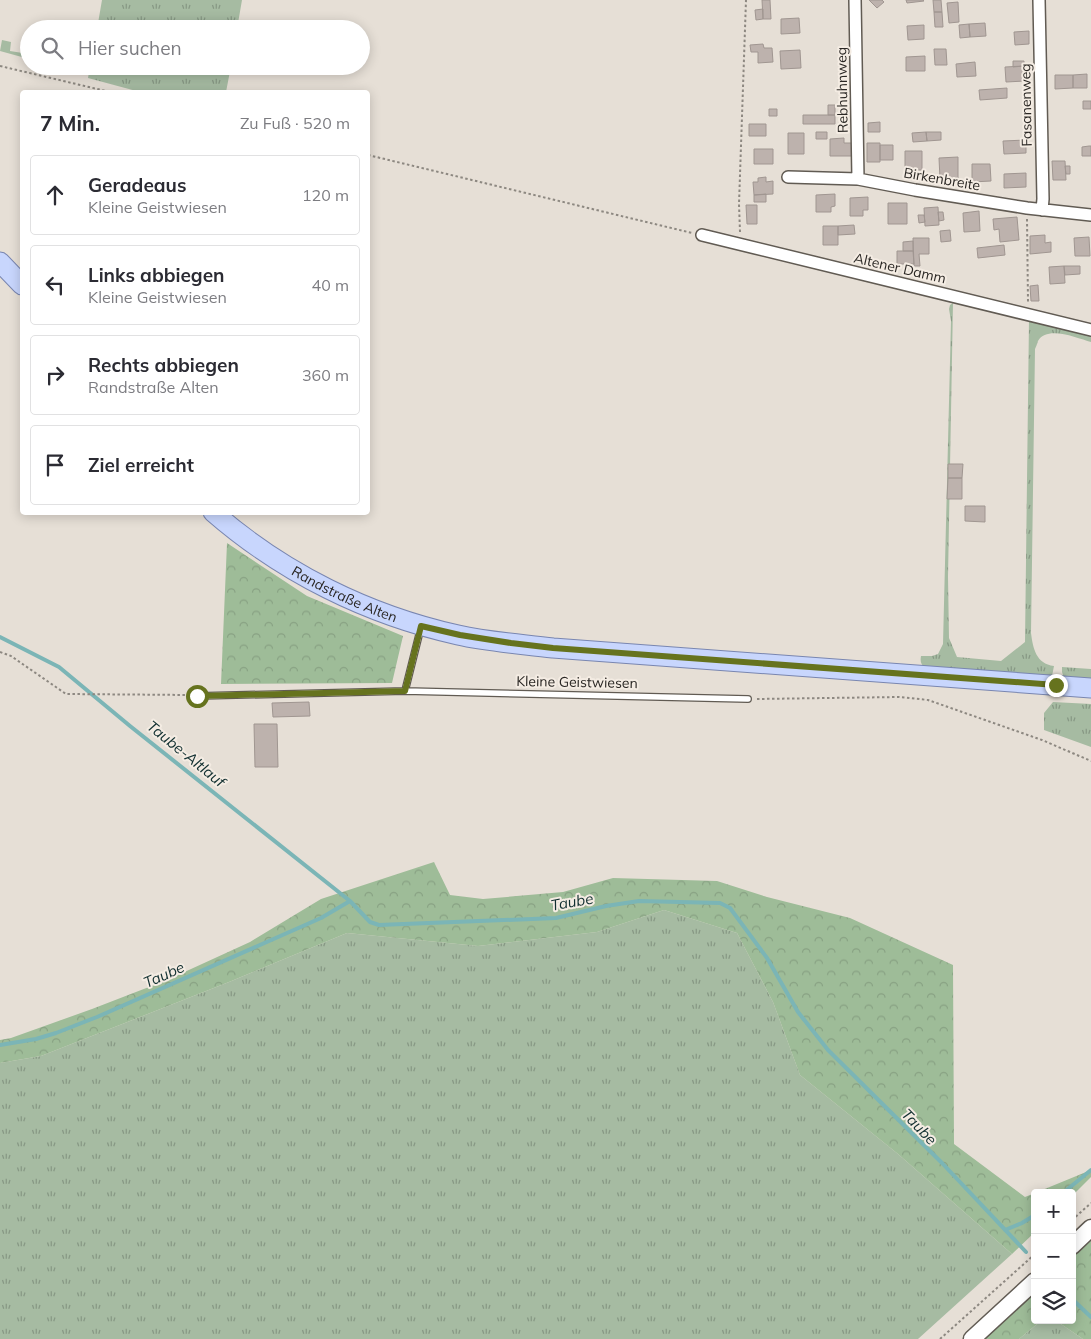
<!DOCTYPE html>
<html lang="de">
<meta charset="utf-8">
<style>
body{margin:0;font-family:Mulish,sans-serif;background:#f2f2f3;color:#2b2b33}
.controls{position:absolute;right:15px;bottom:15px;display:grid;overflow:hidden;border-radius:5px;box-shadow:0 2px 12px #0003}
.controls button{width:45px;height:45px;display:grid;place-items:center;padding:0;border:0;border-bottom:1px solid #e1e1e2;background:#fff;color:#2b2b33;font:25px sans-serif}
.stop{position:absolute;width:15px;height:15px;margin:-11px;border:4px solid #66731e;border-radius:50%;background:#fff}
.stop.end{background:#66731e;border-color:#fff;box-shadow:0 1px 5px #0008}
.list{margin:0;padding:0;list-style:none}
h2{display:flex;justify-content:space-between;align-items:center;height:65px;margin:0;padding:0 20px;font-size:21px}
h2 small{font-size:16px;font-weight:400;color:#7c7c81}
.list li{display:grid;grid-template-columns:32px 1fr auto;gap:15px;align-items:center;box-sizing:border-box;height:80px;margin:0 10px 10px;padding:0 10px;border:1px solid #e1e1e2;border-radius:5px}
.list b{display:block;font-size:19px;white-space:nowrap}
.list p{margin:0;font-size:16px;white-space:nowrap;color:#7c7c81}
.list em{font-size:16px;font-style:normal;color:#7c7c81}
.icon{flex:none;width:28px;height:28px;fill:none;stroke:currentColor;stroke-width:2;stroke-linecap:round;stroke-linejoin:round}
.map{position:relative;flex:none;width:1091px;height:1339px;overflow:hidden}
.search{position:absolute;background:#fff;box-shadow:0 2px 12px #0003;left:20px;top:20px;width:350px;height:55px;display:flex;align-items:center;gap:12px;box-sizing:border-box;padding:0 18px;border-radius:28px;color:#7c7c81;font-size:19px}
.panel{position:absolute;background:#fff;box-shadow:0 2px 12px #0003;left:20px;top:90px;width:350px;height:425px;border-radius:5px}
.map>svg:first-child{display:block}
.grass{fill:url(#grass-tufts)}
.forest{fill:url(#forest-crowns)}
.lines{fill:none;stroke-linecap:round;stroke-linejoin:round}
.stream{stroke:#7bb5b6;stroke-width:4}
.building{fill:#bdb2ad;stroke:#a09691}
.service-casing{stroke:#615b53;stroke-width:8}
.minor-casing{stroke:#615b53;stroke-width:14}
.secondary-casing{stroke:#615b53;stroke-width:19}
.primary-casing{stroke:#7986b0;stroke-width:21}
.path{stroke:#8d8881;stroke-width:2;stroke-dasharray:2.5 2.5;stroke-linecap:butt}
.service{stroke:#fff;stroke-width:5.5}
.minor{stroke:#fff;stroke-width:11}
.secondary{stroke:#fff;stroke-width:16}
.primary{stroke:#c8d6fd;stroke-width:19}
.route{stroke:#66731e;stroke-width:6}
.labels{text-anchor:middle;stroke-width:4;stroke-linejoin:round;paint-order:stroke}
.street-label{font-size:14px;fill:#292623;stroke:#f4ece3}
.water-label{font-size:15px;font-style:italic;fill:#112f30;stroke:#f4ece3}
</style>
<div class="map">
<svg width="1091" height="1339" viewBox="0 0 1091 1339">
<defs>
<pattern id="grass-tufts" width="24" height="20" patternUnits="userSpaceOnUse" patternTransform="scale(1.25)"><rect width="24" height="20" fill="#a6bba2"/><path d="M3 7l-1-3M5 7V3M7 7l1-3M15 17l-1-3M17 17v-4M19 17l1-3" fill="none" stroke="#879884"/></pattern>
<pattern id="forest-crowns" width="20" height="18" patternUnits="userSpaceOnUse" patternTransform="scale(1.25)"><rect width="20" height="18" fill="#9ebc98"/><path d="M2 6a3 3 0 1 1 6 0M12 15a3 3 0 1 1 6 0" fill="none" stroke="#88a183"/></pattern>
</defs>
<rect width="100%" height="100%" fill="#e6dfd6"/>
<!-- grass -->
<path class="grass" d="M102,0h140l-5,29h-140z
M2,40l9,2 -1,9 19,3v5l-29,-8z
M90,66h141l-5,26h-86l-52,-14z
M953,303l-5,274 1,61 8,19 44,4 24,-19 4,-323 62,14v9c-14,-4 -44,-17 -53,-1 -1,3 -2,6 -3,8l-4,284c2,15 5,31 23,33l-2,10 -127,-8c-4,-4 -5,-6 -4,-12h11l6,-2 5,-10 8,-323 -2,-12 1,-4z
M1062,667l29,2v12l-27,-3 -2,-6z
M1053,702l38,2v43l-47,-17v-17z
M664,910l73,23 36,69 27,73 98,79 114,100 -94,85h-918v-276l41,-7 188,-74 118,-49 131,13 119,-14z
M1042,1320h13l28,19h-64z"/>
<!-- forest -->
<path class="forest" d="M227,543l80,53 96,40 -11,47 -171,1z
M434,862l16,33 33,4 80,-7 50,-14 104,3 50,16 83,21 103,47 1,179 71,53 10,-4v39l-23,22 -114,-100 -98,-79 -27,-73 -36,-69 -73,-23 -67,22 -119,14 -131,-13 -118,49 -188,74 -41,7v-23l11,-2 81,-29 75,-29 83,-38 71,-43z
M1091,1170v7l-19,19v-3h-37z
M1091,1238v101h-8l-28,-19h17v-64z
M1035,1291v29h7l-23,19h-36z"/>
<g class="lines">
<!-- stream -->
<path class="stream" d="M0,637l59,30 71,59 220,175
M0,1045l36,-6 20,-6 41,-16 224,-99 29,-17 20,21 9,3 177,-7 50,-12 33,-5 81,2 10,5 37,50 31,54 30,38 114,113 84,89
M1063,1193l28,-23
M1005,1230l17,-7 13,-8
M1072,1299l19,18"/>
</g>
<!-- building -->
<path class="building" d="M762,0h8l1,19h-8z
M869,0h13l2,2 -7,6z
M906,0h17l1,1 -17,2z
M933,0h8l1,12h-8z
M958,2l1,20 -10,1 -2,-20z
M763,9v10l-7,1 -1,-10z
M934,12h8l1,15h-8z
M799,18l1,15 -19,1v-15z
M985,23l1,13 -16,1 -1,-13z
M969,24l1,13 -10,1 -1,-13z
M924,25v14l-16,1 -1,-14z
M1029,31v13l-14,1 -1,-13z
M763,44l1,4h8l1,14 -15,1v-11h-7l-1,-7z
M934,49h12l1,16h-12z
M800,50l1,18 -20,1 -1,-18z
M925,56v15h-19v-14z
M1013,61h11v5l-11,1z
M975,62l1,14 -19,1 -1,-13z
M1024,66l1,15 -19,1 -1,-15z
M1087,74v14h-14v-13z
M1055,75h18v13l-18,1z
M1007,88v10l-27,2 -1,-10z
M1083,101h8v8h-8z
M828,105h7v10h-7z
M769,109h8v7h-8z
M803,115h32v9h-32z
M880,122v10h-12v-9z
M749,124h17v12h-17z
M816,132h11v7h-11z
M926,132h15v8l-14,1z
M926,132l1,9 -14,1 -1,-9z
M788,133h16v21h-16z
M844,138v5h8v13h-22v-17z
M1026,140v13l-22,1 -1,-13z
M867,143h13v19h-13z
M880,145h13v15h-13z
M1089,146h2v10h-9v-9z
M754,149h19v15h-19z
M905,151h17v19h-17z
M958,157v21l-18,1 -1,-21z
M1052,161h13l1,19h-13z
M972,164h18l1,17 -19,1z
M1065,166h5v8h-4z
M1026,173v14l-22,1v-14z
M766,177v5l7,-1v13l-19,1 -1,-13h5v-4z
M766,194v8h-12v-7z
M835,194v12l-4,1v5h-15v-17z
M868,197v13h-5v6h-13v-18z
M888,203h19v21h-19z
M746,205h11v19h-10z
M938,207l1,18 -14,1 -1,-18z
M979,211l1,20 -16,1 -1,-19z
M938,212h5l1,8 -5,1z
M918,215h6l1,7 -6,1z
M1017,217l2,23 -19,2 -1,-13 -5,1 -1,-11z
M854,225l1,9 -17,1v-9z
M823,226h15v19h-15z
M950,230l1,11 -10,1 -1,-11z
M1045,235v8l6,-1v10l-21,2v-18z
M1089,237l1,19h-15l-1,-18z
M913,238h16v16h-10l1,12h-6z
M913,241v10h-10v-9z
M1004,245l1,10 -27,3 -1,-10z
M897,251h16l1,13h-17z
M1064,266h16v8l-15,1z
M1064,266l1,17 -15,1 -1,-17z
M1038,285l1,16h-8l-1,-15z
M948,464h15l-1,14h-14z
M948,478h14v21h-15z
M965,506h20v16l-20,-1z
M309,702l1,14 -37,1 -1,-14z
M254,724h23l1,43h-23z"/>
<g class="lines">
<defs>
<path id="service" d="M405,691l16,-64
M197,696l208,-5 343,8"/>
<path id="minor" d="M855,0l3,179
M1039,0l4,199 -1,11
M788,177l70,2 57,11 112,18 64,7
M702,235l389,95"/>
<path id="secondary" d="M1072,1246l19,-18
M972,1339l63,-58"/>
<g id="primary">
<path d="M0,262l22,23"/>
<path id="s1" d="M213,512c70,61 155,103 245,123 31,7 63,9 95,13l538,40"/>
</g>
</defs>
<!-- service casing -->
<use href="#service" class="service-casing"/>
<!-- minor casing -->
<use href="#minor" class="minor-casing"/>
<!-- secondary casing -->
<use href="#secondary" class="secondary-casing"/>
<!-- primary casing -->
<use href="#primary" class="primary-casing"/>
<!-- path -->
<path class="path" d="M0,66l110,26
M368,155l324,78
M1027,219l1,83
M740,232l-1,-28 7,-204
M0,652l11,4 55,38 123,1
M757,699l142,-2 29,3 114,40 49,21
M1072,1220l19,-17
M940,1339l95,-85"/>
<!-- service -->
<use href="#service" class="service"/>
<!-- minor -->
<use href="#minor" class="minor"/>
<!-- secondary -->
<use href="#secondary" class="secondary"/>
<!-- primary -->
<use href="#primary" class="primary"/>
</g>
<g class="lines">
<!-- route -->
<path class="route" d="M197,696l208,-5 16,-65 39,9 51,8 42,5 503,37"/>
</g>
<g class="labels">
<!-- street labels -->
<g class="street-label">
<text transform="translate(842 90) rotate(-91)" y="5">Rebhuhnweg</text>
<text transform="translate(1026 105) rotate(-91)" y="5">Fasanenweg</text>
<text transform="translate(942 179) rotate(10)" y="5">Birkenbreite</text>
<text transform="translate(900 268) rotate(13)" y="5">Altener Damm</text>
<text dy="5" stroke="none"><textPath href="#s1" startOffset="156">Randstraße Alten</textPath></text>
<text transform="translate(577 682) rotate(1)" y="5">Kleine Geistwiesen</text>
</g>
<!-- water labels -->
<g class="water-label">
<text transform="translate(186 754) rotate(39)" y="5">Taube-Altlauf</text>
<text transform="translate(572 902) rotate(-10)" y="5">Taube</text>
<text transform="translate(164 975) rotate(-24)" y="5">Taube</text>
<text transform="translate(919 1127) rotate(46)" y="5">Taube</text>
</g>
</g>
</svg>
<div class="controls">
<button>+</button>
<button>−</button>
<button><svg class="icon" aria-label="layers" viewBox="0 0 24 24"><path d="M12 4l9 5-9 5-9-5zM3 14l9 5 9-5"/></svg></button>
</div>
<div class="stop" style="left:197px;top:696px"></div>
<div class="stop end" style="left:1056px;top:685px"></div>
<div class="search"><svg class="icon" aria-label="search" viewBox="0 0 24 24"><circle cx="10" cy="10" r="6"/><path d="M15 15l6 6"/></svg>Hier suchen</div>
<section class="panel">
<h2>7 Min.<small>Zu Fuß · 520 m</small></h2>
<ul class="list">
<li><svg class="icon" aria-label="ahead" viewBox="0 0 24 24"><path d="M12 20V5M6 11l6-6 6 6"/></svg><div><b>Geradeaus</b><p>Kleine Geistwiesen</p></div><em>120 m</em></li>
<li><svg class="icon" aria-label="left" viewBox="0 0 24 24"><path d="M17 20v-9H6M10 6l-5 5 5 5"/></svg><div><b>Links abbiegen</b><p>Kleine Geistwiesen</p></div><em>40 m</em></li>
<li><svg class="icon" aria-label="right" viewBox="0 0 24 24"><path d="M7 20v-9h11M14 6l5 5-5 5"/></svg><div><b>Rechts abbiegen</b><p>Randstraße Alten</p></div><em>360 m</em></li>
<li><svg class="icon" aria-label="arrive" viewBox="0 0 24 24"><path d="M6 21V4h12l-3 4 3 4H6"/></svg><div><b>Ziel erreicht</b></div></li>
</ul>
</section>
</div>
